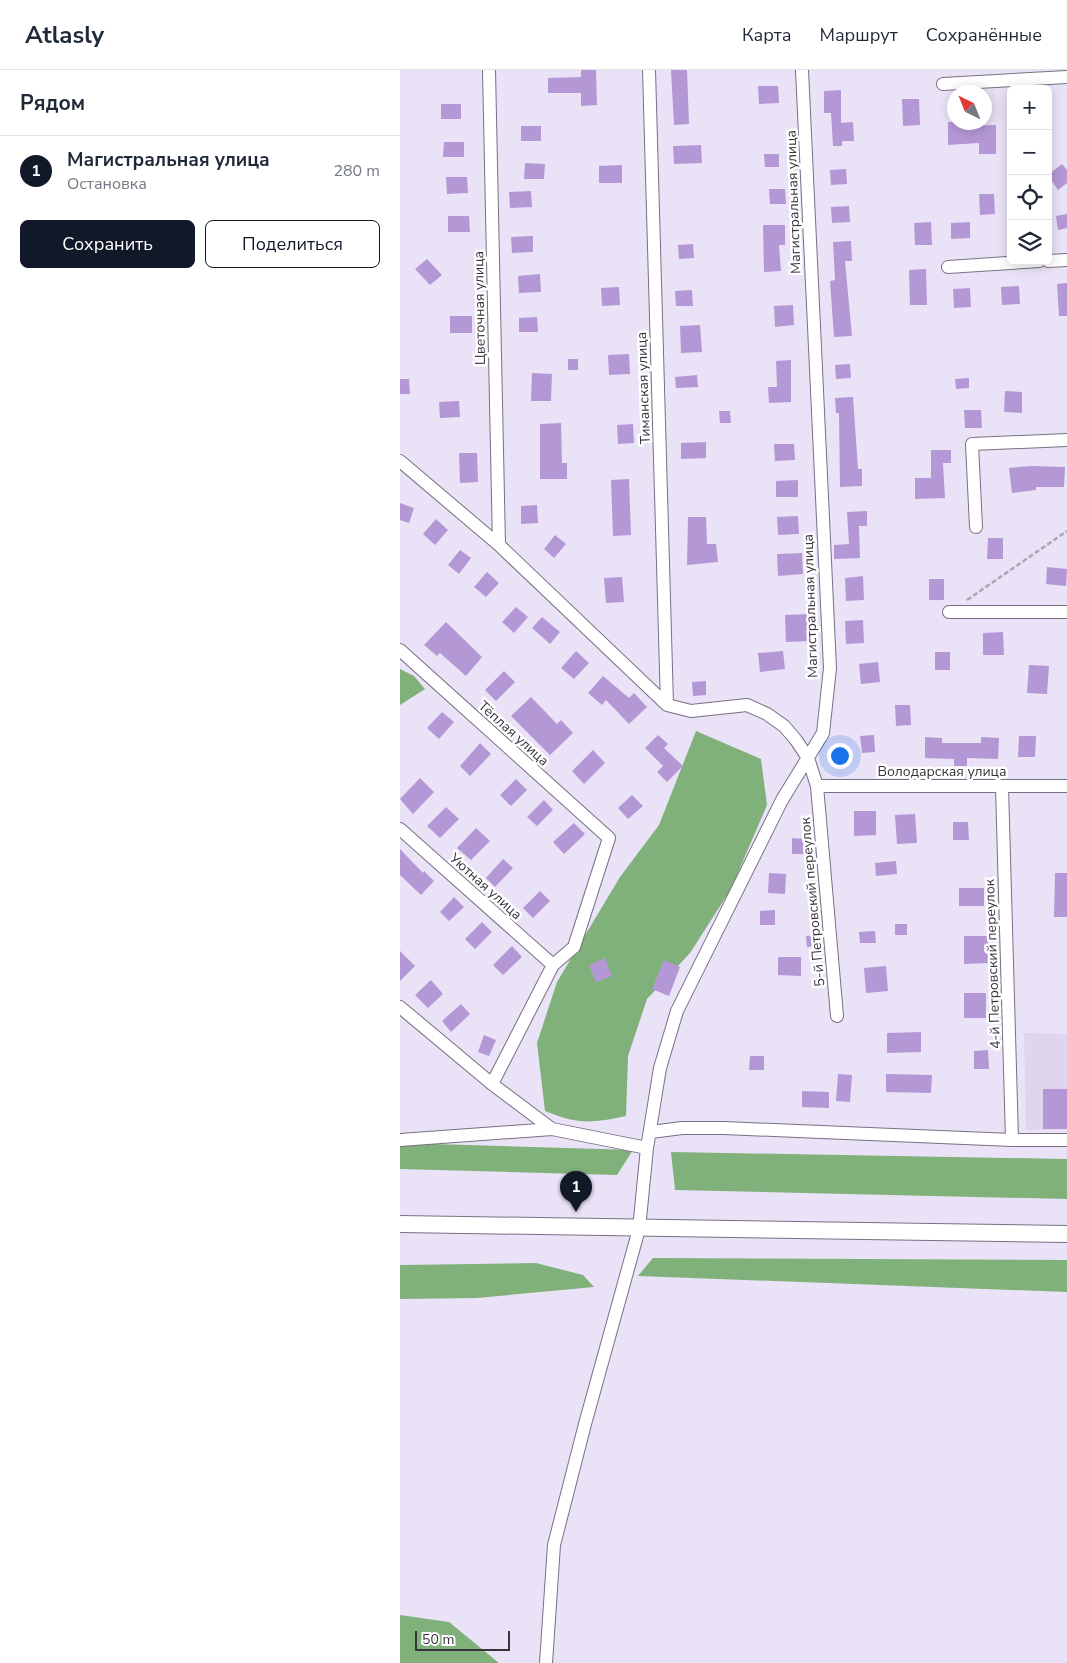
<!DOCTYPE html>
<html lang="ru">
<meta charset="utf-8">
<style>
body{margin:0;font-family:"Nunito Sans",sans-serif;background:#f2f2f3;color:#1f2937}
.controls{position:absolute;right:15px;top:15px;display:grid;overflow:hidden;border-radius:8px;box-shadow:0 2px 12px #0003}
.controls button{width:45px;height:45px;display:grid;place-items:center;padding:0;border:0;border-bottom:1px solid #e0e1e3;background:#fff;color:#1f2937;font:25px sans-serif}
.compass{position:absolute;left:547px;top:15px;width:45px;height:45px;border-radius:50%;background:#fff;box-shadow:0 2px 12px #0003;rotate:317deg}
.scale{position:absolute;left:15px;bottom:12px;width:95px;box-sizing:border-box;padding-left:5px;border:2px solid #37333b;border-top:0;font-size:14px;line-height:18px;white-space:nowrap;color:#37333b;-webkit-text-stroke:4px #fff;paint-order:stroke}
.you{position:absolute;left:439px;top:685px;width:18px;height:18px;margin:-12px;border:4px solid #fff;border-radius:50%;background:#1a73e8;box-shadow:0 0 0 8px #1a73e833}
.badge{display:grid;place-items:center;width:32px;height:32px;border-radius:50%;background:#111827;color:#fff;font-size:16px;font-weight:700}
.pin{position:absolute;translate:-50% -41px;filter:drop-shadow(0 1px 2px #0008)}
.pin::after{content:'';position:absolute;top:26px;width:18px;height:15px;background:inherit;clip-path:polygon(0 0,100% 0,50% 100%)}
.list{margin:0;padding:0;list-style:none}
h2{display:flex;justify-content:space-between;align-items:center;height:65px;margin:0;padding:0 20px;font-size:21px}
h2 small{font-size:16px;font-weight:400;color:#747a83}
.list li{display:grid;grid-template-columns:32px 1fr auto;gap:15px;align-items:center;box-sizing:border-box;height:70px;padding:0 20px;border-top:1px solid #e0e1e3}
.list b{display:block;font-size:19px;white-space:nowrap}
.list p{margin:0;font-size:16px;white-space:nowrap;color:#747a83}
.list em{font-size:16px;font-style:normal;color:#747a83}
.actions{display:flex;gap:10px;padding:15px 20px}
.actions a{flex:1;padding:11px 0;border:1px solid #111827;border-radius:8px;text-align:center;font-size:18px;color:#111827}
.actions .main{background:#111827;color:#fff}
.icon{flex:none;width:28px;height:28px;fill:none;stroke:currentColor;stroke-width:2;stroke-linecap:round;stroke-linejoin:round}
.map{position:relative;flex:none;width:667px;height:1593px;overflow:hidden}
header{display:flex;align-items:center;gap:30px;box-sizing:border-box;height:70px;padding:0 25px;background:#fff;border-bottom:1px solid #e0e1e3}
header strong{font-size:24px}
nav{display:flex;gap:28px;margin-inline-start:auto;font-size:18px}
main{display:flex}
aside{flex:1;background:#fff}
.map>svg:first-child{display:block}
.built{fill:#e0d5ef}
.forest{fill:#81b17b}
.building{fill:#b498d6}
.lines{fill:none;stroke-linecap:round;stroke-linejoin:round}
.minor-casing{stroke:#787082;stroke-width:14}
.major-casing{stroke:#787082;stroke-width:18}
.path{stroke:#aca6b6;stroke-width:2.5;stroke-dasharray:5 2.5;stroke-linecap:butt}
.minor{stroke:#fff;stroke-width:12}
.major{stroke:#fff;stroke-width:16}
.labels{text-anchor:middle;stroke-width:5;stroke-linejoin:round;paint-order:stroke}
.street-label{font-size:14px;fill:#37333b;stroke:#fff}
</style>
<header>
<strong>Atlasly</strong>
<nav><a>Карта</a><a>Маршрут</a><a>Сохранённые</a></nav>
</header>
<main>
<aside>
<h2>Рядом<small></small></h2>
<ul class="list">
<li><span class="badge">1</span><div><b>Магистральная улица</b><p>Остановка</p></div><em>280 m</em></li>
</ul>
<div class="actions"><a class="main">Сохранить</a><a>Поделиться</a></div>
</aside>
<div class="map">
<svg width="667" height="1593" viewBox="0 0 667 1593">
<rect width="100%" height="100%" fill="#eae2f6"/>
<!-- built -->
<path class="built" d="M624,963l43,1v95l-41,1z"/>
<!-- forest -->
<path class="forest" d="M0,599l14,7 11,13 -25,16z
M296,661l65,28 6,46 -36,84 -41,64 -43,46 -19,57 -2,60c-34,7 -48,9 -81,-5l-8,-68 20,-61 63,-105 39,-52z
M0,1073l233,7 -16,25 -217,-6z
M271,1082l396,7v40l-392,-9z
M253,1188l414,2v32l-429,-16z
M136,1193l47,12 11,12 -117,11 -77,1v-34z
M0,1545l49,7 50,41h-99z"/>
<!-- building -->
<path class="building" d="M181,0h15l1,35 -16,1v-13h-33v-15l33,-1z
M271,0h16l2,54 -15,1z
M358,16h20l1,17 -20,1z
M441,20v33l12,-1 1,19h-12v5h-9l-2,-33h-7v-22z
M502,29h17l1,26 -17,1z
M41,34h20v15h-20z
M548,52h15v4l33,-1v29h-17v-11l-31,2z
M121,56h20v15h-20z
M44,72h20v15h-21z
M301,75l1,18 -28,1 -1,-18z
M364,84h15v13h-14z
M125,93l20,1 -1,15h-20z
M662,94l5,6v13l-9,7 -10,-15z
M222,95v18h-23v-17z
M446,99l1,15 -16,1 -1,-15z
M46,107h21l1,16 -21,1z
M369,119h16l1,15h-16z
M131,121l1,16 -22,1 -1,-16z
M579,124h15l1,20 -15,1z
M449,136l1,16 -18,1 -1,-16z
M667,144v14l-9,2 -2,-14z
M48,146h21l1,16h-22z
M531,152l1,23h-17l-1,-22z
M570,152v16l-19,1v-16z
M363,155h22v20h-6l2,26 -17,1z
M133,166v16l-21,1 -1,-16z
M451,171l1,20h-7l7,75 -18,1 -4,-56 5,-1 -2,-38z
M293,174l1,14 -15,1 -1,-14z
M27,189l15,16 -12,10 -15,-16z
M526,199l1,36h-17l-1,-35z
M140,204l1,18 -22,1 -1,-17z
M667,213v33h-8l-2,-32z
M619,216l1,18 -18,1 -1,-18z
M219,217l1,18 -18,1 -1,-18z
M570,218l1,19 -17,1 -1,-19z
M292,220l1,16h-17l-1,-15z
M393,235l1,20 -19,2 -1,-21z
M50,246h22v17h-22z
M137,247l1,15h-19v-14z
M300,255l2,27 -21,1 -1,-27z
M229,284l1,20 -21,1 -1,-20z
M168,289h10v11h-10z
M391,290v42l-22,1 -1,-16h9l-1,-26z
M450,294l1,14 -15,1 -1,-14z
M132,303l20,1 -1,27h-20z
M297,305l1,12 -22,1 -1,-11z
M569,308v10l-13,1 -1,-10z
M0,309h9l1,15h-10z
M605,321l17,1v21l-18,-1z
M453,327l5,72h4v17l-22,1 -1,-74h-3l-1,-15z
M59,331l1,16 -20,1 -1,-16z
M564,340h17l1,18h-17z
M319,341h11l1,12h-11z
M161,353l1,40h5v16h-27v-55z
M233,354l1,19 -16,1 -1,-19z
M306,372v16l-25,1v-16z
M374,374h20l1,16 -20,1z
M531,380h20v13h-8l2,35 -30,1v-21h16z
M59,383h18l1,29 -18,1z
M631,396l34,1 -1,20h-28v3l-24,3 -3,-25z
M229,409l2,56 -18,1 -2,-56z
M398,410v17h-22v-16z
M0,433l14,5 -5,15 -9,-3z
M137,435l1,18 -17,1v-18z
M467,441v15h-8l1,32 -26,1v-14l15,-1 -2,-32z
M398,446l1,18 -21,1 -1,-18z
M288,447h18l1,27h9l2,18 -31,3z
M36,449l12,11 -13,15 -12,-11z
M155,465l11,9 -12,14 -10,-9z
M588,468h15v21h-16z
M60,480l11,8 -12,16 -11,-9z
M402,483l1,21 -25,2 -1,-22z
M647,497l20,2 -1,17 -20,-2z
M87,502l12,11 -13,14 -12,-10z
M463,506l1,24 -18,1 -1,-23z
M222,507l2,25 -18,1 -2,-25z
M529,509h15v21h-15z
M116,537l12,10 -14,16 -12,-11z
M410,544l1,27 -25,1 -1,-27z
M142,547l18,15 -10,12 -18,-16z
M463,550l1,23 -18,1 -1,-23z
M46,552l36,35 -16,19 -26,-23 -3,3 -13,-11z
M603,562l1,23h-21v-22z
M176,581l13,12 -15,16 -13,-11z
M383,581l2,18 -25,3 -2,-19z
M535,582h15v18h-15z
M478,592l2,20 -19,2 -2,-20z
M629,595l20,1 -2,28 -20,-1z
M104,601l11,11 -19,19 -11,-11z
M203,606l26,22 5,-5 13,14 -18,17 -23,-24 -4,5 -14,-12z
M306,611v14l-13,1 -1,-14z
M131,627l26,27 4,-4 12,13 -23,22 -39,-39z
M495,635h15l1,20 -15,1z
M42,642l12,10 -15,17 -12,-11z
M258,665l10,9 -4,4 19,18 -16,16 -10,-10 6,-6 -18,-18z
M474,665l1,17 -13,1 -2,-17z
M619,666h17l-1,21h-17z
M525,667l17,1v5h39v-6l18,1 -1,21 -31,-1v8h-13v-7l-29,-1z
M80,673l11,11 -21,22 -10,-10z
M193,680l12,13 -21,21 -12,-13z
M20,708l14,14 -21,22 -13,-15z
M116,709l11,11 -16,16 -11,-11z
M232,725l11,11 -15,13 -10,-11z
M144,730l9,10 -16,16 -10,-9z
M46,737l13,12 -19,19 -13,-12z
M454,741h22v24l-22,1z
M515,744l2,29 -20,1 -2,-29z
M553,752h15l1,18h-16z
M174,753l11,11 -21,20 -11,-12z
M76,758l14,13 -19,19 -14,-12z
M392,768l13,1v15h-13z
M0,779l23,24 1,-2 10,10 -13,14 -21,-20z
M103,789l10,9 -18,19 -9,-9z
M496,791l1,13 -21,2 -1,-13z
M369,803l17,1 -1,20 -17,-1z
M655,803h12v44h-13z
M559,818h25v18h-25z
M140,821l10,10 -17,17 -10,-10z
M54,827l10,10 -15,14 -9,-9z
M375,840v15h-15v-14z
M82,852l10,10 -17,17 -10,-10z
M495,854h12v11h-12z
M475,861l1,12h-16l-1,-11z
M418,865v11l-11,1 -1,-11z
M564,866h24v27l-24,1z
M112,876l10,11 -19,18 -10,-10z
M0,881l15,15 -15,15z
M378,887h23v19l-23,-1z
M205,888l7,18 -16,6 -7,-17z
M264,890l16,7 -11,29 -17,-7z
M486,896l2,25 -22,2 -2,-25z
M31,910l12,14 -15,14 -13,-13z
M564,923h22v25h-22z
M61,934l9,10 -19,18 -9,-11z
M521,962v20l-34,1v-20z
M84,965l12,5 -7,16 -11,-4z
M588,980l1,19h-15v-18z
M350,986h14v14h-15z
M438,1004l14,1 -2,27 -14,-1z
M486,1004l46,1 -1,18 -45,-1z
M643,1019h24v40h-24z
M402,1021l27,1v16l-27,-1z"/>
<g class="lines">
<defs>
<path id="minor" d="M89,0l10,475
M249,0l18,635
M543,14l124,-7
M648,191l19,-1
M548,197l91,-6
M0,391l99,84 168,160 24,6 56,-6 20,9 17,12 12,14 12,18 9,28 20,230
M576,457l-4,-83 95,-4
M549,542h118
M0,580l209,188 -35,109 -21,18 -61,119
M417,716h250
M602,717l10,353
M0,759l153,136
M0,937l92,77 60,45 95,19
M251,1062l31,-4h42l288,12h55
M0,1070l152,-11
M146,1593l8,-118 31,-121 54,-195 8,-81 13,-80 17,-57 105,-211 41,-67 7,-65 -28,-598"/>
<path id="major" d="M0,1154l667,10"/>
</defs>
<!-- minor casing -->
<use href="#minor" class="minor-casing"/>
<!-- major casing -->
<use href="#major" class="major-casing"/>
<!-- path -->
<path class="path" d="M567,530l100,-69"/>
<!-- minor -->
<use href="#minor" class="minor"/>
<!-- major -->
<use href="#major" class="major"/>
</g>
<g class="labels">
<!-- street labels -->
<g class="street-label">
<text transform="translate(393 132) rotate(-92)" y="5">Магистральная улица</text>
<text transform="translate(79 238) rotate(-91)" y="5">Цветочная улица</text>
<text transform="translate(243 318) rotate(-92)" y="5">Тиманская улица</text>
<text transform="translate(410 536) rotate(-92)" y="5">Магистральная улица</text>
<text transform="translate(114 663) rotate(42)" y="5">Тёплая улица</text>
<text x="542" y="706">Володарская улица</text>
<text transform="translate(86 816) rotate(42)" y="5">Уютная улица</text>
<text transform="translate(412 832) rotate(-95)" y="5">5-й Петровский переулок</text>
<text transform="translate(592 894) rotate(-92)" y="5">4-й Петровский переулок</text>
</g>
</g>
</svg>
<div class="controls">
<button>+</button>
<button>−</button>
<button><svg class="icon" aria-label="locate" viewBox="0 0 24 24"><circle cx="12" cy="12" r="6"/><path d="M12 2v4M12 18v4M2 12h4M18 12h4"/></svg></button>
<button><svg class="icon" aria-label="layers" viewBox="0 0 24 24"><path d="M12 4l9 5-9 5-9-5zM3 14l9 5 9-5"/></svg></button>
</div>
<svg class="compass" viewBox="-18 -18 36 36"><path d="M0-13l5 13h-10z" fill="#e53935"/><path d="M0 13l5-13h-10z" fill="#747a83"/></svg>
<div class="scale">50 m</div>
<div class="you"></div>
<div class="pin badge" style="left:176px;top:1142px">1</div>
</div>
</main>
